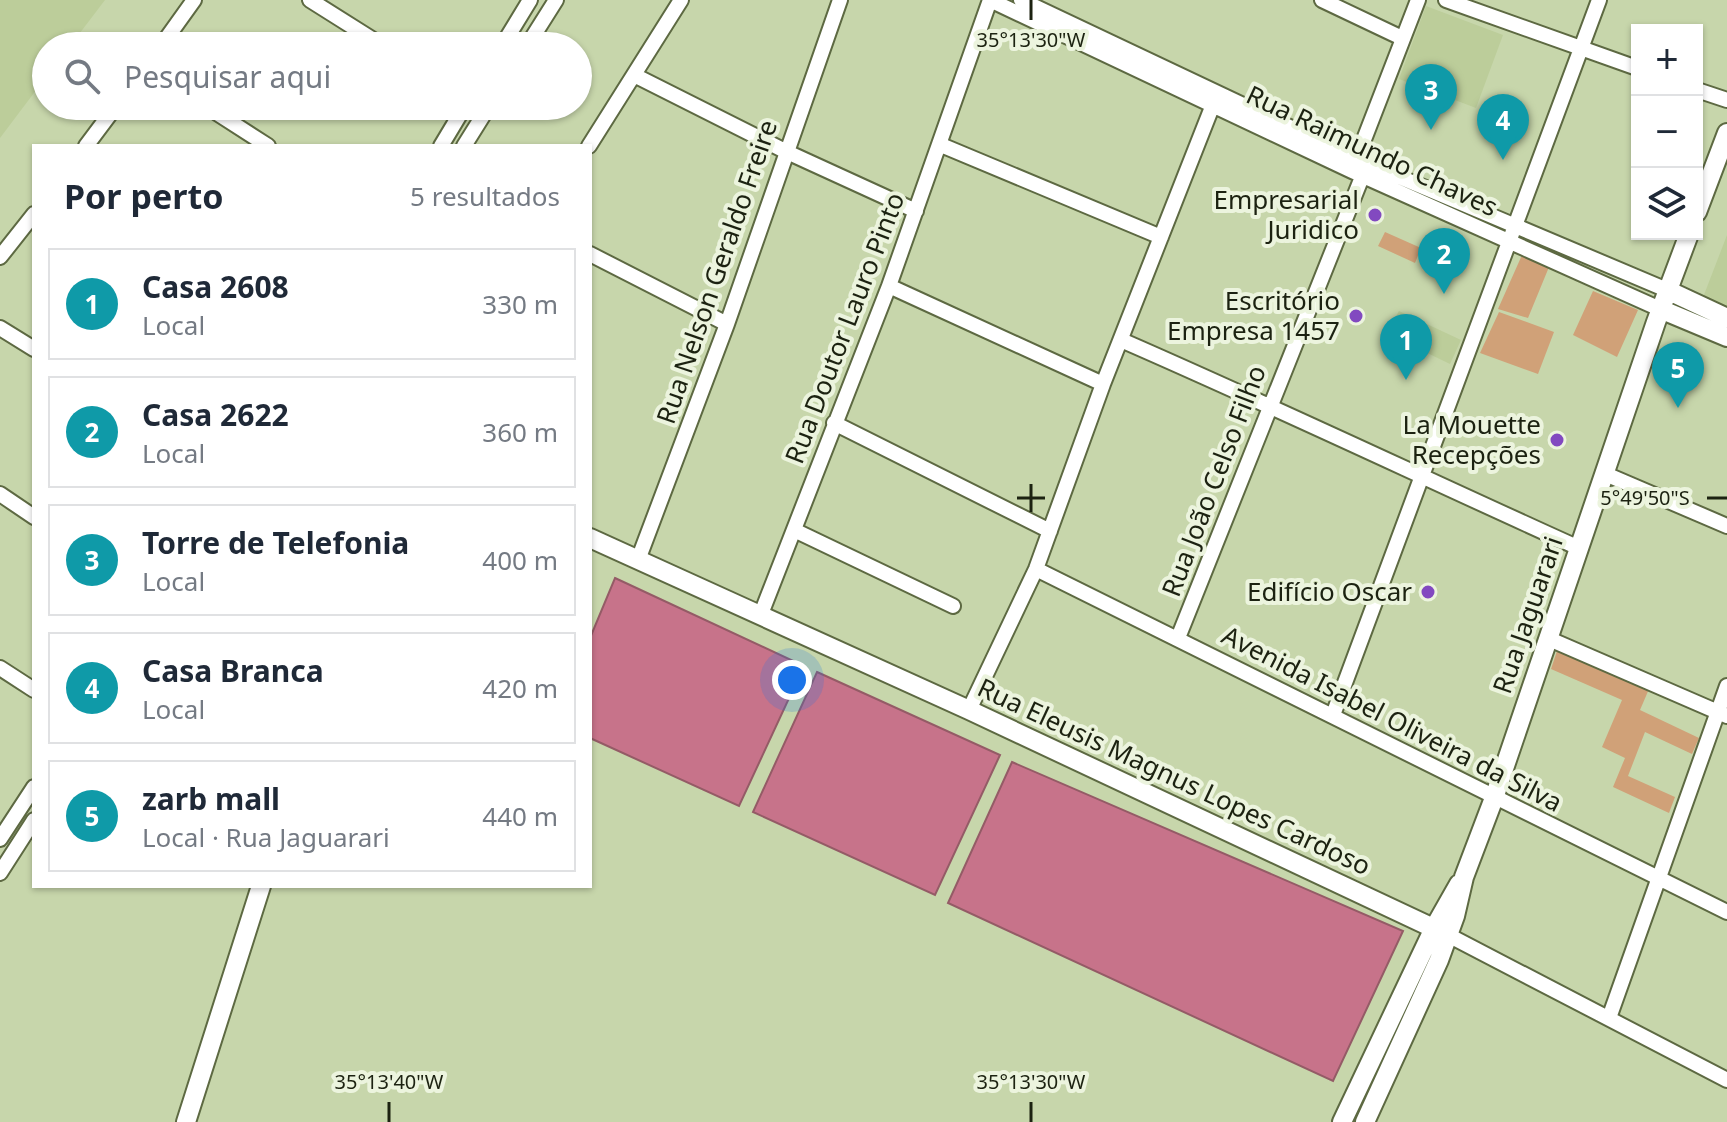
<!DOCTYPE html>
<html lang="pt">
<meta charset="utf-8">
<style>
body{margin:0;font-family:"Noto Sans",sans-serif;background:#f2f2f3;color:#1f2937}
.controls{position:absolute;right:24px;top:24px;display:grid;overflow:hidden;border-radius:0px;box-shadow:0 2px 6px #0004}
.controls button{width:72px;height:72px;display:grid;place-items:center;padding:0;border:0;border-bottom:2px solid #e0e1e3;background:#fff;color:#1f2937;font:40px sans-serif}
.you{position:absolute;left:792px;top:680px;width:28px;height:28px;margin:-20px;border:6px solid #fff;border-radius:50%;background:#1a73e8;box-shadow:0 0 0 12px #1a73e833}
.badge{display:grid;place-items:center;width:52px;height:52px;border-radius:50%;background:#8249c0;color:#fff;font-size:26px;font-weight:700}
.pin{position:absolute;translate:-50% -66px;filter:drop-shadow(0 2px 4px #0008)}
.pin::after{content:'';position:absolute;top:42px;width:28px;height:24px;background:inherit;clip-path:polygon(0 0,100% 0,50% 100%)}
.list{margin:0;padding:0;list-style:none}
h2{display:flex;justify-content:space-between;align-items:center;height:104px;margin:0;padding:0 32px;font-size:34px}
h2 small{font-size:26px;font-weight:400;color:#747a83}
.list li{display:grid;grid-template-columns:52px 1fr auto;gap:24px;align-items:center;box-sizing:border-box;height:112px;margin:0 16px 16px;padding:0 16px;border:2px solid #e0e1e3;border-radius:0px}
.list b{display:block;font-size:30px;white-space:nowrap}
.list p{margin:0;font-size:26px;white-space:nowrap;color:#747a83}
.list em{font-size:26px;font-style:normal;color:#747a83}
.icon{flex:none;width:44px;height:44px;fill:none;stroke:currentColor;stroke-width:2;stroke-linecap:round;stroke-linejoin:round}
.map{position:relative;flex:none;width:1727px;height:1122px;overflow:hidden}
.search{position:absolute;background:#fff;box-shadow:0 2px 6px #0004;left:32px;top:32px;width:560px;height:88px;display:flex;align-items:center;gap:20px;box-sizing:border-box;padding:0 28px;border-radius:44px;color:#747a83;font-size:30px}
.panel{position:absolute;background:#fff;box-shadow:0 2px 6px #0004;left:32px;top:144px;width:560px;height:744px;border-radius:0px}
.map>svg:first-child{display:block}
.built{fill:#bccd9a}
.green{fill:#d0a178}
.water{fill:#c7738a;stroke:#945b66;stroke-width:2}
.lines{fill:none;stroke-linecap:round;stroke-linejoin:round}
.minor-casing{stroke:#5d6942;stroke-width:18}
.major-casing{stroke:#5d6942;stroke-width:22}
.minor{stroke:#fff;stroke-width:14}
.major{stroke:#fff;stroke-width:18}
.ticks{fill:none;stroke:#1c2211;stroke-width:3}
.poi-dot{fill:#8249c0;stroke:#ecf4de;stroke-width:3}
.labels{text-anchor:middle;stroke-width:8;stroke-linejoin:round;paint-order:stroke}
.street-label{font-size:26px;fill:#1c2211;stroke:#ecf4de}
.poi-label{font-size:26px;fill:#1c2211;stroke:#ecf4de;text-anchor:end}
.ticks-label{font-size:20px;text-anchor:middle;fill:#1c2211;stroke:#ecf4de;stroke-width:8;stroke-linejoin:round;paint-order:stroke}
</style>
<div class="map">
<svg width="1727" height="1122" viewBox="0 0 1727 1122">
<rect width="100%" height="100%" fill="#c7d6ab"/>
<!-- built -->
<path class="built" d="M0,0h105l-35,46h-24v31l-46,61z
M1426,6l77,29 -27,73 -77,-29z
M1727,235v75l-25,-10z
M1399,311l62,29 -11,24 -64,-31z"/>
<!-- green -->
<path class="green" d="M1385,232l36,16 -6,15 -37,-17z
M1522,255l27,12 -21,51 -30,-9z
M1593,291l45,19 -21,47 -44,-22z
M1499,312l55,20 -16,42 -58,-21z
M1558,648l149,61 -2,6 -56,-26 -9,21 59,28 -7,16 -47,-22 -17,44 47,21 -6,16 -56,-26 12,-29 -23,-11 20,-47 -71,-31z"/>
<!-- water -->
<path class="water" d="M615,578l189,88 -65,140 -149,-68v-100z
M817,672l183,83 -65,140 -182,-83z
M1012,762l391,169 -70,150 -385,-178z"/>
<g class="lines">
<defs>
<path id="minor" d="M310,0l73,46
M990,0l362,171 308,138
M1021,0l336,159 310,131
M1322,0l80,38
M1446,0l191,68
M161,46l33,-46
M502,46l28,-46
M527,46l29,-46
M634,75l153,77 129,59
M1697,90l30,10
M206,106l62,40
M941,145l220,92
M86,146l30,-40
M441,146l24,-40
M464,146l25,-40
M589,146l92,-146
M1353,168l65,-168
M590,254l137,70
M0,257l34,-43
M889,286l214,98
M0,328l34,21
M1121,340c154,67 305,139 458,208
M834,423l216,108
M1603,473l124,53
M0,494l34,23
M794,530l159,76
M638,560l89,-236 113,-324
M1036,569l691,343
M761,614l128,-328 101,-286
M1178,638l188,-471
M1547,638l180,78
M0,668l34,22
M969,710l67,-141 67,-185 113,-287
M1333,715l266,-715
M0,839l34,-52
M0,873l34,-53
M1448,935l279,145
M1609,1018l118,-332"/>
<path id="major" d="M1697,212l30,-79
M1667,290l60,28
M1660,309l67,28
M590,538l379,172 479,225
M186,1122l75,-236
M1342,1122l92,-194 25,-44
M1365,1122l74,-162 16,-44 9,-39 30,-79 162,-476 33,-88"/>
</defs>
<!-- minor casing -->
<use href="#minor" class="minor-casing"/>
<!-- major casing -->
<use href="#major" class="major-casing"/>
<!-- minor -->
<use href="#minor" class="minor"/>
<!-- major -->
<use href="#major" class="major"/>
</g>
<!-- ticks -->
<path class="ticks" d="M1031,0v20M1031,484v28M1017,498h28M1707,498h20M389,1102v20M1031,1102v20"/>
<!-- markers -->
<g class="poi-dot">
<circle cx="1375" cy="215" r="8"/>
<circle cx="1356" cy="316" r="8"/>
<circle cx="1557" cy="440" r="8"/>
<circle cx="1428" cy="592" r="8"/>
</g>
<g class="labels">
<!-- street labels -->
<g class="street-label">
<text transform="translate(1372 151) rotate(25)" y="9">Rua Raimundo Chaves</text>
<text transform="translate(717 272) rotate(-71)" y="9">Rua Nelson Geraldo Freire</text>
<text transform="translate(845 328) rotate(-69)" y="9">Rua Doutor Lauro Pinto</text>
<text transform="translate(1214 481) rotate(-69)" y="9">Rua João Celso Filho</text>
<text transform="translate(1528 615) rotate(-71)" y="9">Rua Jaguarari</text>
<text transform="translate(1392 719) rotate(27)" y="9">Avenida Isabel Oliveira da Silva</text>
<text transform="translate(1174 777) rotate(25)" y="9">Rua Eleusis Magnus Lopes Cardoso</text>
</g>
<!-- poi labels -->
<g class="poi-label">
<text x="1359" y="209">Empresarial<tspan x="1359" dy="30">Juridico</tspan></text>
<text x="1340" y="310">Escritório<tspan x="1340" dy="30">Empresa 1457</tspan></text>
<text x="1541" y="434">La Mouette<tspan x="1541" dy="30">Recepções</tspan></text>
<text x="1412" y="601">Edifício Oscar</text>
</g>
</g>
<g class="ticks-label">
<text x="1031" y="47">35°13'30"W</text>
<text x="1645" y="505">5°49'50"S</text>
<text x="389" y="1089">35°13'40"W</text>
<text x="1031" y="1089">35°13'30"W</text>
</g>
</svg>
<div class="controls">
<button>+</button>
<button>−</button>
<button><svg class="icon" aria-label="layers" viewBox="0 0 24 24"><path d="M12 4l9 5-9 5-9-5zM3 14l9 5 9-5"/></svg></button>
</div>
<div class="you"></div>
<div class="pin badge" style="left:1406px;top:380px;background:#0f9aa8">1</div>
<div class="pin badge" style="left:1444px;top:294px;background:#0f9aa8">2</div>
<div class="pin badge" style="left:1431px;top:130px;background:#0f9aa8">3</div>
<div class="pin badge" style="left:1503px;top:160px;background:#0f9aa8">4</div>
<div class="pin badge" style="left:1678px;top:408px;background:#0f9aa8">5</div>
<div class="search"><svg class="icon" aria-label="search" viewBox="0 0 24 24"><circle cx="10" cy="10" r="6"/><path d="M15 15l6 6"/></svg>Pesquisar aqui</div>
<section class="panel">
<h2>Por perto<small>5 resultados</small></h2>
<ul class="list">
<li><span class="badge" style="background:#0f9aa8">1</span><div><b>Casa 2608</b><p>Local</p></div><em>330 m</em></li>
<li><span class="badge" style="background:#0f9aa8">2</span><div><b>Casa 2622</b><p>Local</p></div><em>360 m</em></li>
<li><span class="badge" style="background:#0f9aa8">3</span><div><b>Torre de Telefonia</b><p>Local</p></div><em>400 m</em></li>
<li><span class="badge" style="background:#0f9aa8">4</span><div><b>Casa Branca</b><p>Local</p></div><em>420 m</em></li>
<li><span class="badge" style="background:#0f9aa8">5</span><div><b>zarb mall</b><p>Local · Rua Jaguarari</p></div><em>440 m</em></li>
</ul>
</section>
</div>
